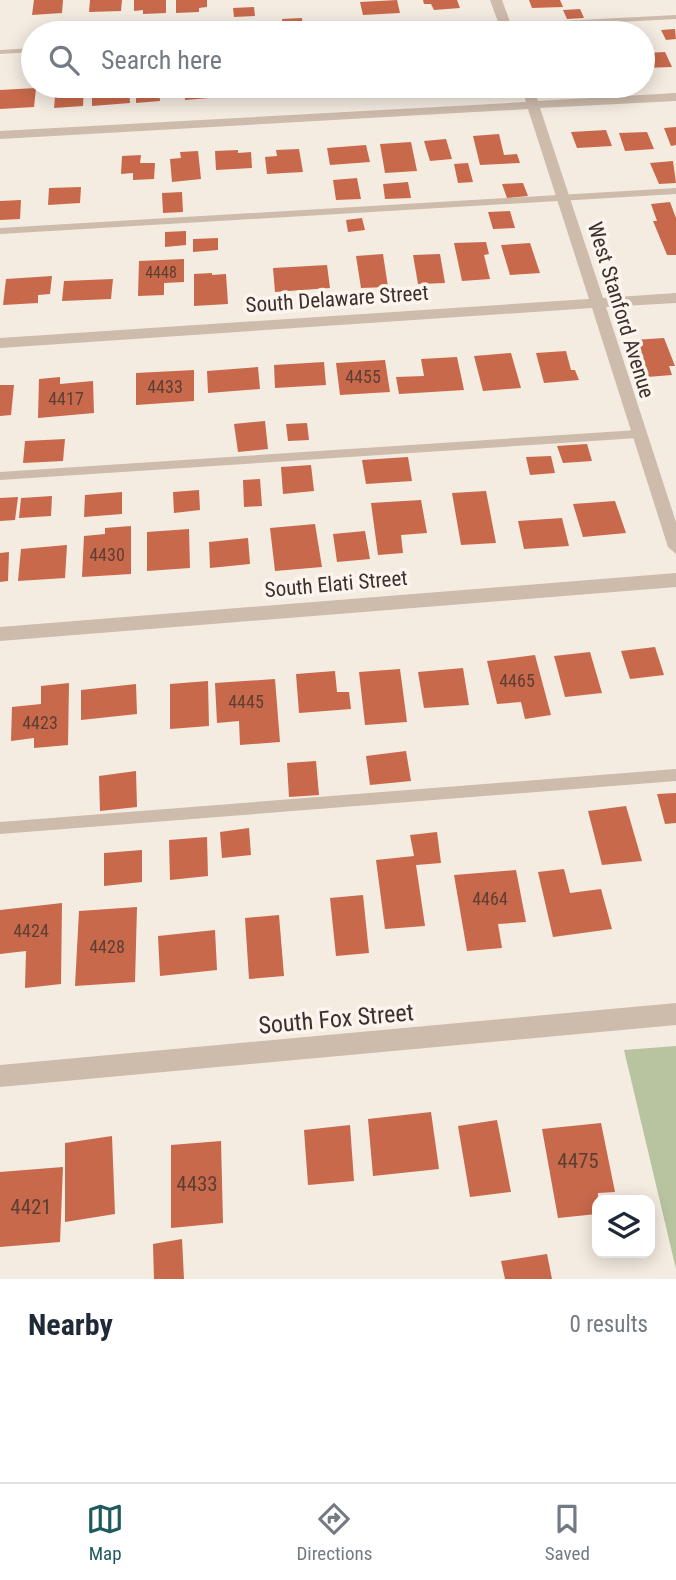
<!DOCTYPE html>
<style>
body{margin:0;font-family:"Roboto Condensed",sans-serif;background:#f6f6f7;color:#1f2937}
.controls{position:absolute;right:21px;bottom:21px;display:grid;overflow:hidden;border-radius:14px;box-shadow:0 4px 18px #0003}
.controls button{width:63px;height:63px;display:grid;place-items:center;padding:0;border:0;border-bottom:2px solid #e0e1e3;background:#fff;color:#1f2937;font:35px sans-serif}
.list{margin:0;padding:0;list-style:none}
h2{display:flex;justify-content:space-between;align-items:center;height:91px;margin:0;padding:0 28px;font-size:30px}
h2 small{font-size:23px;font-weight:400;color:#747a83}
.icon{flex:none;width:38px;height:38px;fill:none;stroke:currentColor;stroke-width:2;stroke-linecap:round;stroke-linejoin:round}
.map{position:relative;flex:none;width:676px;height:1279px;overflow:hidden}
.search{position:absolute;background:#fff;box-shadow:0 4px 18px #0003;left:21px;right:21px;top:21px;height:77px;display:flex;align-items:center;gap:18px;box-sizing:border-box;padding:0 24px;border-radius:38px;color:#747a83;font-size:26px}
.sheet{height:203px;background:#fff}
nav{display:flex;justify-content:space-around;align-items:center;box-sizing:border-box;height:98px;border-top:2px solid #e0e1e3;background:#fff;font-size:19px;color:#747a83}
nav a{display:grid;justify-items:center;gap:4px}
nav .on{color:#1f5a5e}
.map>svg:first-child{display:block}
.green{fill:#b8c4a0}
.building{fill:#c8694b}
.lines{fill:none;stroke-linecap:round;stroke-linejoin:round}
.service{fill:#cdbbac;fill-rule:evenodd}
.minor{fill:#cdbbac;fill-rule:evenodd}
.labels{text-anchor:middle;stroke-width:7;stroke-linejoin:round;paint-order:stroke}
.far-number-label{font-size:16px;fill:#5e3e33}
.number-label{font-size:18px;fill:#5e3e33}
.street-label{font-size:21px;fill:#3b302b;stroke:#fbf5ee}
.near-number-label{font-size:21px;fill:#5e3e33}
.near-street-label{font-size:24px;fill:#3b302b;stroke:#fbf5ee}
</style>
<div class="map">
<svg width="676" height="1279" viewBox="0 0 676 1279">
<rect width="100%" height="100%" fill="#f4ebe1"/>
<!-- green -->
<path class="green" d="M676,1046v223l-52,-219z"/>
<!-- building -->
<path class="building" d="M34,0h29l-1,13 -30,2z
M90,0h32l-1,11 -32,1z
M134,0h32v13l-23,1v-4l-9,1z
M176,0h31v7l-8,1v4l-23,1z
M397,0l3,13 -37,2 -3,-13z
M423,0h34l3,8 -26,2 -3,-6h-7z
M529,0h31l3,7 -31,1z
M254,7l1,9 -21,1 -1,-9z
M580,9l4,9 -17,1 -4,-9z
M302,18l1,11 -20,1 -1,-11z
M216,22l1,9 -16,1 -1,-9z
M613,26l3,7h-20l-3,-6z
M675,29l1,10 -10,1 -5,-10z
M665,52l7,15 -29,1v-15z
M56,86h28l-1,20 -29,2z
M92,86h37l1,17 -38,3z
M136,86h23l1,15 -24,2z
M184,86h24l1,12 -24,2z
M227,86h31l1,7 -31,2z
M271,86h36l1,4 -36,2z
M314,86h54v2l-22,1 2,6h-14l-1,-5 -18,1z
M36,88l-2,19 -34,2v-19z
M676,127v18l-5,1 -7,-18z
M606,130l6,16 -35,2 -6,-16z
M647,132l7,17 -29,2 -6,-18z
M499,134l5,21 13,-1 3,9 -40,2 -7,-29z
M446,139l6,20 -22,2 -6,-20z
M411,142l6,29 -32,2 -5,-29z
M366,145l4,17 -40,3 -3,-17z
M299,149l4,23 -36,2 -2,-17 12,-1 -1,-6z
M238,150v3l13,-1 1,16 -36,2 -1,-19z
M198,151l3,28 -29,3 -2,-23 11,-1 -1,-6z
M141,155l-1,8h15l-1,16 -21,1v-7l-12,1 1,-18z
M673,161l3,22 -17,1 -9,-21z
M468,163l5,19 -15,1 -4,-19z
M357,178l4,21 -25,1 -3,-20z
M408,182l3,16 -26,1 -2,-15z
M523,183l5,13 -21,2 -5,-14z
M81,187l-1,16 -32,2 1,-17z
M182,192l1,20 -20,1 -1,-20z
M21,200l-1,19 -20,1v-19z
M670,202l6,16v37h-9l-14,-34h4l-6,-17z
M510,211l5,17 -22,1 -5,-17z
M362,218l3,12 -17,2 -2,-12z
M186,231v14l-21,2v-15z
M218,238v12l-25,2v-13z
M486,242l3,12 -5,1 6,24 -28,2 -8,-38z
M530,243l10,30 -30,2 -9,-30z
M383,254l5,33 -27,1 -5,-32z
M440,254l5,29 -27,1 -5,-29z
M184,259v23l-20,1v12l-26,1 1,-35z
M327,265l3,23 -55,4 -2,-24z
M212,273v2l14,-1 2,30 -34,2v-32z
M52,276l-2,18 -12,1v8l-35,2 3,-26z
M113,279l-2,20 -49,2 2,-20z
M664,338l11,28h-6l3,9 -25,2 -13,-37z
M566,351l5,19h4l4,10 -35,3 -8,-30z
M511,353l10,35 -38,3 -9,-35z
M457,357l7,33 -65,4 -3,-17 28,-1 -3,-17z
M385,360l5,32 -50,3 -4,-32z
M324,362l2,23 -51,3 -1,-23z
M258,367l2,22 -52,4 -1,-22z
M194,370v31l-58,4v-32z
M60,377v7l33,-3 1,32 -56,5 1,-39z
M0,385h14l-3,30 -11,1z
M265,421l3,28 -30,3 -4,-28z
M307,423l2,17 -21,1 -2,-17z
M65,439l-2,22 -40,2 2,-22z
M587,444l5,17 -29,2 -6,-17z
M551,456l4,17 -25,2 -4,-18z
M408,457l4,24 -46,3 -4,-24z
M311,465l3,26 -31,3 -2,-27z
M260,479l2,27 -18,1 -1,-27z
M199,490l1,20 -26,3 -1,-21z
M486,491l10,52 -35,2 -9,-52z
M122,492v22l-38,3 1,-22z
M52,496l-1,20 -32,2 2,-20z
M18,497l-3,23 -15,1v-23z
M421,500l6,33 -26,2 2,18 -25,2 -7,-52z
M615,501l11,32 -43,4 -10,-33z
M562,518l7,28 -45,3 -6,-28z
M315,524l7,43 -47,4 -5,-43z
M131,526v48l-49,3 2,-41 21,-2v-6z
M189,529l1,39 -43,3v-39z
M365,531l5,28 -33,3 -4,-28z
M248,538l2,26 -40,4 -1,-26z
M67,545l-2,33 -47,3 3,-32z
M9,552l-1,29 -8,1v-29z
M655,647l9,28 -34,4 -9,-28z
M590,652l12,41 -37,4 -11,-41z
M535,655l16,60 -26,4 -4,-17 -24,2 -10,-43z
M463,668l6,37 -45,3 -6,-36z
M400,669l7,53 -42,3 -6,-53z
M335,671l2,21h12l2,17 -52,4 -3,-39z
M275,679l5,63 -40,3 -1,-24 -22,2 -2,-40z
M208,681l1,45 -39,3v-45z
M69,683l-1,62 -34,3v-10l-23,3 1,-34 29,-3v-18z
M136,684l1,30 -56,6v-30z
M406,751l5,30 -41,4 -4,-29z
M316,761l3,34 -30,2 -2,-34z
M136,771l1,36 -37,4 -1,-35z
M676,793v30l-11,1 -8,-30z
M626,806l16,55 -40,4 -14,-54z
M249,828l2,27 -29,3 -2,-26z
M437,832l4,31 -25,2 9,61 -40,3 -9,-69 38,-4 -4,-21z
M207,837l1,39 -38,4 -1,-40z
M142,850v32l-38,4v-33z
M564,869l6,24 31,-4 11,40 -59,8 -15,-65z
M516,870l10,52 -28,2 4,24 -35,3 -13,-76z
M363,895l6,58 -33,3 -6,-58z
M62,903l-1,81 -36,4 1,-37 -26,3v-44z
M137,907l-2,75 -60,4 4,-75z
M279,915l5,61 -35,3 -4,-61z
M215,930l2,40 -57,6 -2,-40z
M431,1112l8,57 -66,7 -5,-57z
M497,1120l14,72 -41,5 -12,-71z
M601,1123l14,69 -17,1 -1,21 -39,4 -16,-89z
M350,1125l4,56 -46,4 -4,-55z
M112,1136l3,78 -50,8v-79z
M221,1141l2,82 -52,5v-83z
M63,1167l-3,75 -60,5v-75z
M182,1239l2,40h-30l-1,-35z
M547,1254l5,25h-47l-4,-18z"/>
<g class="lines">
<!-- service -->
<path class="service" d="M676,15v4l-269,14h-46l4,-2z
M33,48v4l-33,2v-4z
M676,188v6l-676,40v-6z
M638,430l5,4 -5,4 -638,42v-8z
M676,769v12l-676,53v-12z"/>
<!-- minor -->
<path class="minor" d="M490,0h12l12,33h-12z
M521,86h12l5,15 138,-8v8l-136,7 63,190 73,-5v10l-70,4 70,215v32l-8,-7 -76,-239 -592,40v-10l589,-39 -61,-190 -528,30v-8l526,-29z
M676,573v14l-676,54v-14z
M676,1003v22l-676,62v-22z"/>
</g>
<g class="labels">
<!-- far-number labels -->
<g class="far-number-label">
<text x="161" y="278">4448</text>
</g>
<!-- number labels -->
<g class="number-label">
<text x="363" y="383">4455</text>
<text x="165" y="393">4433</text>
<text x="66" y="405">4417</text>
<text x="107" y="561">4430</text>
<text x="517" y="687">4465</text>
<text x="246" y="708">4445</text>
<text x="40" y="729">4423</text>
<text x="490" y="905">4464</text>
<text x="31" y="937">4424</text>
<text x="107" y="953">4428</text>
</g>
<!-- street labels -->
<g class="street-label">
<text transform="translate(337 299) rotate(-4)" y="7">South Delaware Street</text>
<text transform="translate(621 310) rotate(73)" y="7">West Stanford Avenue</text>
<text transform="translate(336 584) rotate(-5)" y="7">South Elati Street</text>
</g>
<!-- near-number labels -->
<g class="near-number-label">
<text x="578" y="1168">4475</text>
<text x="197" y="1191">4433</text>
<text x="31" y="1214">4421</text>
</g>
<!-- near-street labels -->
<g class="near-street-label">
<text transform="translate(336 1019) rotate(-5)" y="8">South Fox Street</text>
</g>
</g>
</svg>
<div class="controls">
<button><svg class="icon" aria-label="layers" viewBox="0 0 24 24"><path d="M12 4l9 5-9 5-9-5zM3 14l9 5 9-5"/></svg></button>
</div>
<div class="search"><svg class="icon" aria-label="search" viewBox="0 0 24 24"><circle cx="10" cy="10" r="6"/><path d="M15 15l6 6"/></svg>Search here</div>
</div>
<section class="sheet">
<h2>Nearby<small>0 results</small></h2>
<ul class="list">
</ul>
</section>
<nav>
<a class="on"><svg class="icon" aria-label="map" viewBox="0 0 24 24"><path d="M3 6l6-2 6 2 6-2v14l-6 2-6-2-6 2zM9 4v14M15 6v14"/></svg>Map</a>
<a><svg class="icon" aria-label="directions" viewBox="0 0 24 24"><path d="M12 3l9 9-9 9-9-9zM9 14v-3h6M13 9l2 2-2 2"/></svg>Directions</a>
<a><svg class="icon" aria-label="saved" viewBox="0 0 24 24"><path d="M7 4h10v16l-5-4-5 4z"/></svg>Saved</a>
</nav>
